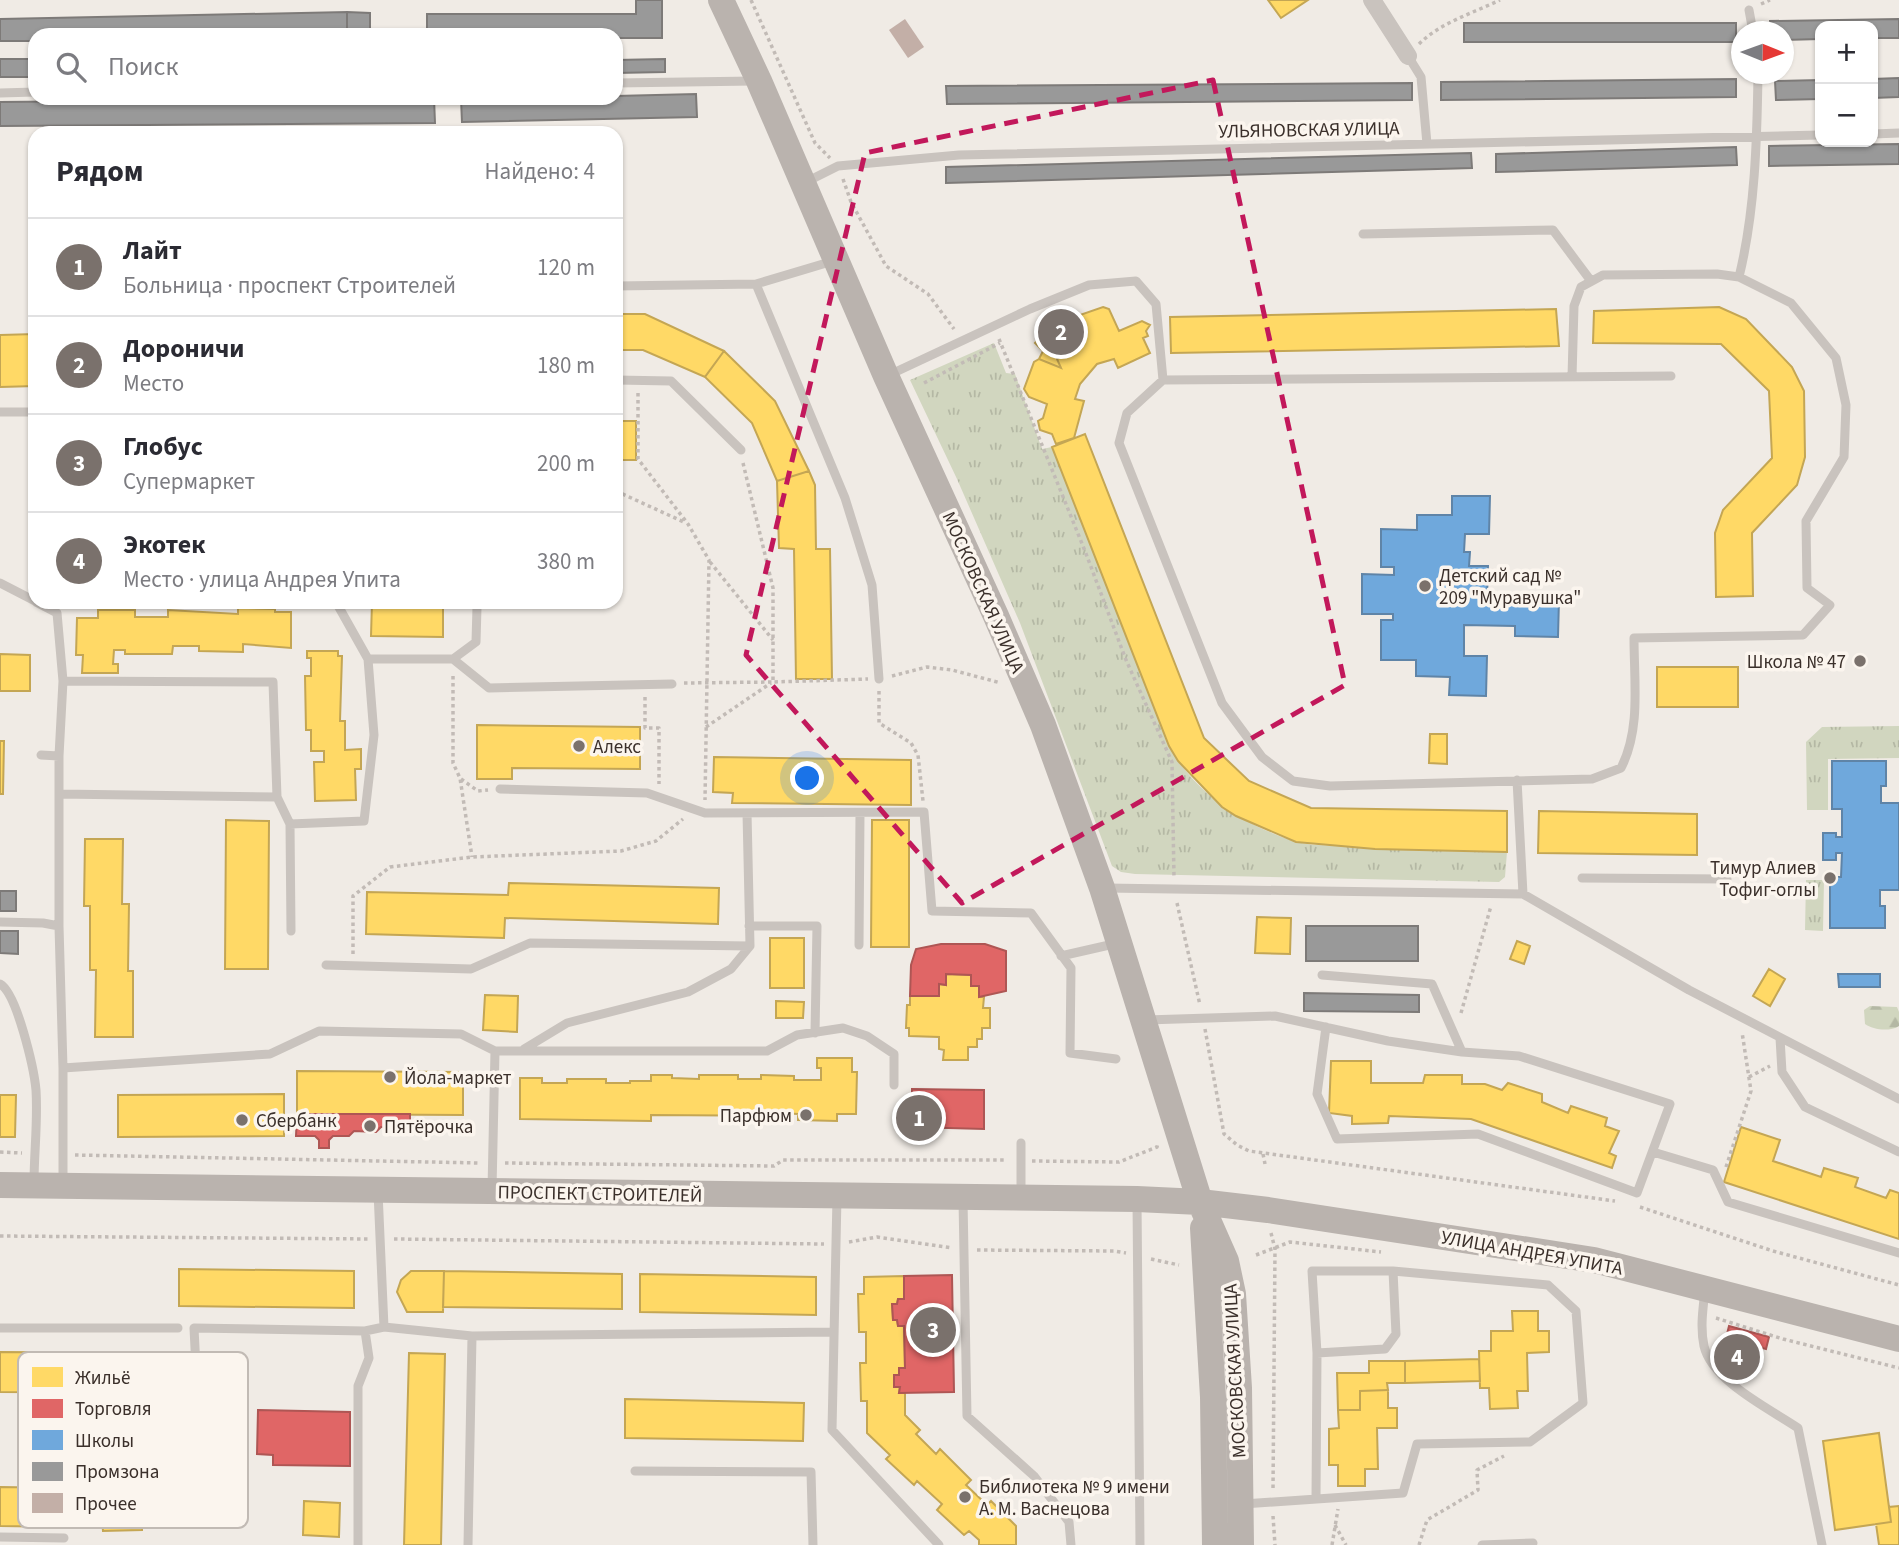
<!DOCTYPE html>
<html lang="ru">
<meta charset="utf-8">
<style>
body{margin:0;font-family:"Source Sans 3",sans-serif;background:#f7f7f7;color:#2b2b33}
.controls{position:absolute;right:21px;top:21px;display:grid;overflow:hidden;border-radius:14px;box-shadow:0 2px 5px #0004}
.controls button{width:63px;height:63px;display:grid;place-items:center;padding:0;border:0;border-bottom:2px solid #e1e1e2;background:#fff;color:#2b2b33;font:35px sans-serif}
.compass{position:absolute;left:1731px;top:21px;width:63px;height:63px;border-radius:50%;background:#fff;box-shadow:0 2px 5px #0004;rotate:91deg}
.you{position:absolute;left:808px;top:779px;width:24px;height:24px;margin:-18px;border:5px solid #fff;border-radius:50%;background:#1a73e8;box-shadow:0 0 0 10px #1a73e833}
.badge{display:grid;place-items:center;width:46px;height:46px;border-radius:50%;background:#7a716c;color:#fff;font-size:23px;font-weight:700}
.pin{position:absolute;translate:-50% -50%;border:4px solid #fff;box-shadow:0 2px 7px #0006}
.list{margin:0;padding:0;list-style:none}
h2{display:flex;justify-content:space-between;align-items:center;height:91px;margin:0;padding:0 28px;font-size:30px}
h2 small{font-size:23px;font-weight:400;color:#7c7c81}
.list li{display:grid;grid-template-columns:46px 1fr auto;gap:21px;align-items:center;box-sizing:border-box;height:98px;padding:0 28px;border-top:2px solid #e1e1e2}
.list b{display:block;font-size:26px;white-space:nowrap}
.list p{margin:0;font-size:23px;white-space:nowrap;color:#7c7c81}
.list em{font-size:23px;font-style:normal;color:#7c7c81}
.icon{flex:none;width:38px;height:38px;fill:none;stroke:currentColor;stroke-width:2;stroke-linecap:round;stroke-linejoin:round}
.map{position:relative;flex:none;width:1899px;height:1545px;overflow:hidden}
.search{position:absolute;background:#fff;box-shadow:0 2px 5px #0004;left:28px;top:28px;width:595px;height:77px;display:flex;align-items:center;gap:18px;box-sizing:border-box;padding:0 24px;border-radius:21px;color:#7c7c81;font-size:26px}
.panel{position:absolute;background:#fff;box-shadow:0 2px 5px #0004;left:28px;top:126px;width:595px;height:483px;border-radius:21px}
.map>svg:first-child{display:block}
.grass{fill:url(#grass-tufts)}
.forest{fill:url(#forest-firs)}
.homes{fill:#ffd966;stroke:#c4a654;stroke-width:2}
.shops{fill:#e06666;stroke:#ae5654;stroke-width:2}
.schools{fill:#6fa8dc;stroke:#5f84a7;stroke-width:2}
.industry{fill:#999;stroke:#7d7a78;stroke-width:2}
.building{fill:#c3afa7}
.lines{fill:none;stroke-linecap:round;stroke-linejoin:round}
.path{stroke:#c2bbb6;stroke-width:3.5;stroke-dasharray:3.5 3.5;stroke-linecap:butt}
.service{stroke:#c9c3be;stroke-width:9}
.minor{stroke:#c9c3be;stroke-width:18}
.secondary{stroke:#bab3ae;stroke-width:26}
.marked{fill:none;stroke:#c2185b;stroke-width:5;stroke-dasharray:14 9;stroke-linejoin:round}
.poi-dot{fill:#7a716c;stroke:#fbf5ee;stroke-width:2.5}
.labels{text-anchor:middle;stroke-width:7;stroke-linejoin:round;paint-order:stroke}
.street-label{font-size:19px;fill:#3b302b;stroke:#fbf5ee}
.poi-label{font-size:19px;fill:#3b302b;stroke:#fbf5ee;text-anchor:start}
.key{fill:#fbf5ee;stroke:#c1bab4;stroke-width:2}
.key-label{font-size:19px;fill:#3b302b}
</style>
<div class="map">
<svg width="1899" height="1545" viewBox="0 0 1899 1545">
<defs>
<pattern id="grass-tufts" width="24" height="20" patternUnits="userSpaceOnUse" patternTransform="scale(1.75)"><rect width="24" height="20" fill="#d1d6bf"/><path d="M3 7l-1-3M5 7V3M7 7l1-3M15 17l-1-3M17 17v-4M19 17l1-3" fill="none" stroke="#b4b8a4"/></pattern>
<pattern id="forest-firs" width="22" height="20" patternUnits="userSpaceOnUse" patternTransform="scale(1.75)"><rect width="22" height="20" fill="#d1d6bf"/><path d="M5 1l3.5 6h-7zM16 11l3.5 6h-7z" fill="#b4b8a4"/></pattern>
</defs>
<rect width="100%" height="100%" fill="#f0ebe5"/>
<!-- grass -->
<path class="grass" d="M994,343l12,30 9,1 27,75 10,-2 117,299c26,47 74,79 125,95 14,5 32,4 48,5 55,5 110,5 165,6l-2,25 -6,5 -364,-8 -14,-2 -9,-6 -92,-243 -63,-144 -47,-99z
M1899,726v32l-71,1v51h-21l-1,-68 16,-15z
M1806,880h18l-1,51 -18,-1z"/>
<!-- forest -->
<path class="forest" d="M1870,1006l27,1 2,5v14c-9,6 -26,4 -34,-2l-1,-14z"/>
<!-- homes -->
<path class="homes" d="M1268,0h40l-27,18z
M1103,307l6,2 10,22 23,-10 8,4 -4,6 2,5 -5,2 7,15 -32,15 -4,-9 -17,5 -17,20 -5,15 9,2 -10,37 -18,6 -4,-10 -12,-4 -2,-9 5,-3 4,-14 -18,-7 -5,-8 10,-27 5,-3 22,9 -4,-9 18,-17 7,3 -8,-22 3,-7z
M1719,307l27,12 46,48 12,24 1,66 -8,28 -45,48 1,63 -37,1 -1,-64 8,-23 49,-52 -3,-67 -48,-47 -128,-1 1,-32z
M1556,309l3,37 -388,7 -1,-36z
M616,314h29l79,37 -19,26 -62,-27h-27z
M1074,314l3,2 -3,7 8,22 -7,-3 -18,17 4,9 -22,-9 4,-8 -8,-8 23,-25z
M35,334v52l-35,1v-52z
M724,351l51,50 34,70 -32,10 -25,-58 -47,-46z
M616,421h20v39h-20z
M1085,434l119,304 45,43 62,27 196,3v41l-132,-3 -79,-7 -60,-26 -14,-9 -44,-46 -9,-15 -117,-299z
M809,471l6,14 1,64h14l2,130h-36l-2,-130 -15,-1 -2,-67z
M372,602h71v35l-72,-1z
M238,608l37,1v3h16v36l-48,-4v8l-44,-1v-5h-26l-1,8h-47v-4h-11l-1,14h5v9h-36l1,-18h-7l1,-37h21v-8h37v7h33v-7l70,4z
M307,651h31v5h4l-2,65h5v29l16,-1v20h-6l1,31 -41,1 -1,-39h10v-11h-13v-21h-5l-1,-54h6v-18h-4z
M0,654l30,1v36h-30z
M1657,667h81v40h-81z
M477,725l163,2v42l-128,-1v11h-35z
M1430,734h17v30l-18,-1z
M0,741h4l-1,53h-3z
M714,757l197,3v45l-179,-2 1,-10 -20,-1z
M1539,811l158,3v41l-159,-2z
M226,820l43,1 -1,148h-43z
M872,820h37v127h-38z
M85,839h38l-1,65h7l-1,67h5v66h-38l1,-67h-6v-64h-6z
M509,883l210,5 -1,36 -213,-6 -1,20 -138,-4 1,-42 141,3z
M1257,917l34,1 -1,36 -35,-1z
M770,938h34v50h-34z
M1517,941l13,5 -6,18 -14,-5z
M1769,969l16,10 -15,27 -17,-10z
M946,974l25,1v11h8v11h5l-1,11h7v20h-8v11h-5v8h-9v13h-25l1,-10 -5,-1v-12l-30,-1v-8h-3l1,-23h3v-9h29v-12l7,1z
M485,995l33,1 -1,36 -34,-2z
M776,1001l28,1 -1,16h-27z
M817,1058h35v14h5l-1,42h-19v7l-39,-1v-6l-17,-1v3l-130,-1v6l-131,-2v-41h22v5h25v-4h39v4h24v-2h21v-6h21v3l27,1v-4h39v4h23v-4l33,1v4h27v-12h-4z
M1331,1061h40v22h52l2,-8h37v9h23l17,6 6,-7 34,11v8l26,11 3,-7 36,12 -2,8 14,5 -10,22 7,3 -4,12 -141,-49 -82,-3 -1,7 -36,1v-8l-23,-3z
M297,1071l166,1v43l-166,-1z
M284,1094v42l-166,1v-42z
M0,1095h16l-1,42h-15z
M1741,1127l39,13 -7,21 48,16 3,-9 34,10 -3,9 31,11 4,-8 9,3v46l-175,-57z
M179,1269l175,2v37l-175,-2z
M411,1271h33l-1,41h-36l-10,-20 4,-12z
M444,1271l178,3v35l-179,-2z
M640,1274l176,3v38l-176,-3z
M904,1276v23h-6l-1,5h-5l1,16h4l1,6h6l1,42h-6v7h-5v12h6l-1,6h6v22l15,15 -4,4 20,20 4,-5 31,31 -5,5 21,20 4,-4 25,25v19h-37v-5l-10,-9 -5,4 -27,-25 5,-6 -25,-23 -3,4 -28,-26 4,-4 -23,-22v-32h-6l-1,-38h6v-31h-7l-1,-38h6v-17z
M1512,1311h26v20h11v21l-22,1 1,38h-11l1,17 -28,1 -1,-21h-9l-1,-37h12v-20h22z
M0,1352l175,1v40l-175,-1z
M409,1353l36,1 -4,191h-37z
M1479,1359l1,22 -75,2v-22z
M1369,1361h36v22h-18l1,7 -28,1v19h-22l-1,-37h32z
M1388,1390v18h9v20h-20l1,41h-13v17h-27v-21h-9v-36l10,-1 -1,-18h22v-19z
M625,1399l179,4 -1,38 -178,-3z
M1879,1433l12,89 -56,8 -12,-89z
M108,1467h39v26h-5v37l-39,1 -1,-11h-12v-45h18z
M0,1487l67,1 -1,39 -66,-1z
M304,1501l36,2 -1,34 -36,-2z
M1899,1506v39h-20l-3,-21 15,-2 -2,-15z"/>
<!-- shops -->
<path class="shops" d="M941,944h44l21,7v40l-27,6v-11h-8v-11l-25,-1v11l-7,-1v12h-29l1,-31 5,-16z
M912,1089l72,1v39l-72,-2z
M297,1114h113v8l-4,5h-25l-5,5 -22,-1 -5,5h-16l-4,4v8h-10v-8l-4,-4h-19z
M952,1275l2,117 -55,1 1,-6h-6v-12h5v-7h6l-1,-42h-6l-1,-6h-4l-1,-16h5l1,-5h6v-23z
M1729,1326l40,11 -3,12 -40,-11z
M1729,1350l18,5 -3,8 -17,-4z
M258,1410l92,2v54l-77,-1v-10l-16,-1z"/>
<!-- schools -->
<path class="schools" d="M1452,496h38l-1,38h-24l-1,18h6l-1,14h19l-1,32 72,1 -1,38 -43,-1v-10l-51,-1v31h23l-1,40 -37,-1 1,-18 -34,-1v-16h-35v-40h12v-6h-31v-40l32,1v-8h-13v-38l36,1v-15h35z
M1832,761h54v25h-5v17h18v87h-19v16h5v22h-55v-51h11l1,-24h-6v7h-13v-27h13v4h6v-28h-10z
M1838,974h42v13h-41z"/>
<!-- industry -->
<path class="industry" d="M636,0h26v38h-46v-3h-189v-21h209z
M347,12v22l-312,1v6h-35v-22z
M347,12l23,1v22h-23z
M1899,19v19h-26v-12h-53v13l-36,1v-8h-14v-11z
M1464,23h272v19h-272z
M0,59h35v18h-35z
M665,59v13l-49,1v-13z
M1899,78v19l-26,1v-19z
M1736,79v18l-295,3v-18z
M1820,80v19l-44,1 -1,-19z
M1412,83v17l-465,4 -1,-18z
M696,94l1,23 -235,5 -1,-23 155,-1v-2z
M434,98l1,25 -435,3v-24z
M1899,144v20l-130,2v-20z
M1736,147l1,18 -241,7v-18z
M1471,153l1,15 -526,15v-16z
M0,891h16v20h-16z
M1306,926h112v35h-112z
M0,931h18v23l-18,-1z
M1304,993l115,2v17l-115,-1z"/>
<!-- building -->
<path class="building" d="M905,19l19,28 -16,11 -19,-28z"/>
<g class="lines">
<!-- path -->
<path class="path" d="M751,0l64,143 15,15
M1761,4l9,-4
M1419,44c21,-21 54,-31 81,-44
M843,179l8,23 35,64 42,28 26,35
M999,339l86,212 41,109 46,102 2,116
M924,383l76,-40
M638,393v66l50,65 21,36 -4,240
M743,463l30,125v94l95,-3
M616,491l70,32
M710,562l63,78
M453,676v87l7,15 12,79
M892,676l35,-9 25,3 49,13
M684,683l89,-1
M879,691v32l32,20 7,12 5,46
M645,697v31h14v56
M706,727l65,-44
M461,779l17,12 10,-1
M1177,903l23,102
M353,954v-58l37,-29 82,-10 149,-6 35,-10 27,-22
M1461,1013l30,-107
M1205,1029l19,105 13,11 12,6 366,50
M1749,1077l21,-11
M0,1152l22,1
M1263,1154l2,10
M75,1155l405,8
M1032,1161l87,1 38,-15 1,-4
M505,1163l269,3 9,-6h224
M1726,1167l25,-76 -9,-59
M1640,1207l133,44 126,34
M1271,1233l4,16 -2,241
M0,1236l369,3
M394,1239l430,5
M849,1242l28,-5 75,11
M977,1250l137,1 12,2
M1256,1255l34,-13 91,10
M1151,1259l28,6
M1716,1318l67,21 116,29
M1273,1516l2,29
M1335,1525l11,20
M1332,1545l6,-36
M1419,1545l8,-25 51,-30 -1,-20 27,-14"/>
<!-- service -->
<path class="service" d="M1749,10l4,22
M1408,56l13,21 6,67
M616,83l138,-2
M0,93l35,-1
M1873,134l26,-1
M804,183l34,-17 121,-11 861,-20
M1363,234l190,-4 38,51
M756,284l89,214 27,87 7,94
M616,286l140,-2 77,-23
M889,375l141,-66 59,-24 47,-4 20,23 7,76
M1671,376l-508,4 -36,33 -8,30 103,260 40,54 31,24 37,5 262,-7 29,-11c20,-39 13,-86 13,-130l169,-3 27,-30 -23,-17 -1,-67 38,-64 2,-52 -10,-47 -45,-55 -52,-26
M1572,377l2,-71 7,-19 22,-12 114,-1 22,3c16,-65 18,-136 19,-203
M616,380l55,1 70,69
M0,412h35
M0,583l35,18
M36,602l21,11 6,68 -4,75v170l4,142v116
M368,659h85l23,-17 1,-35 -4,-5
M453,659l36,29 183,-4
M63,681l210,1 4,115
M41,755l18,1
M1517,780l6,114
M500,789l147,4 58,20 219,-1 8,99 99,2 40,55 -1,85 46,6
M59,794l218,3 13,27 1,107
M290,824l74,-3 10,-86 -6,-76 -32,-57
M1582,878l145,1
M1106,888l417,6 166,96 210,109
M0,922l43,1 16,3
M749,926h68l-2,107
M859,945l1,-132
M1061,956l57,-13
M326,965l145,4 59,-26 220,3
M1322,975l110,9 30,68
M0,984c17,9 34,85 36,106 2,31 -2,63 -2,93
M1146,1020l129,-4 113,25 74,11 57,4 151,48 -33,89 -159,-59 -141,5 -20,-45 9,-67
M1780,1038l2,34 23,35 94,45
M524,1049l43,-26 121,-31 43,-23 19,-23 -3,-133
M495,1051h272l30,-16 46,-7 24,8 27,18v31
M63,1068l207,-14 49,-23 142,3 34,17 -3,138
M1653,1152l60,18 15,32 171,51
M378,1192l6,135 88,9 360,-4
M1021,1194v-51
M837,1197l-5,233 107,115
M963,1200l4,216 67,60 35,46 2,23
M1137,1201l3,344
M1705,1290c-2,19 -5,37 -1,56 8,35 66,63 94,82l24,117
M0,1328h178
M1317,1353l68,-4 11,-15 -3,-63
M201,1468l-7,-140 171,3 19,-4
M635,1471l176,1 2,73
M1243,1504l160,-11 14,-49 113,-2 53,-39 -7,-92 -28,-26 -155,-14h-81l5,82 -1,145
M0,1537l64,1
M358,1545v-159l11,-28 -4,-27
M468,1545l4,-209
M1482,1545l51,-2"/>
<!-- minor -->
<path class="minor" d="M1372,0l36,56"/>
<!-- secondary -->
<path class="secondary" d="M721,0l38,81 127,295 110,240 47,109 59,163 98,314 26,59 7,33 6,94 2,157
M0,1185l1137,14 63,3 68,8 326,50 305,79
M1203,1228l10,169 2,148"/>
</g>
<!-- marked area -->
<path class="marked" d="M1213,80l132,605 -383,218 -216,-248 119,-502z"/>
<!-- markers -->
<g class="poi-dot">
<circle cx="1425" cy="586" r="7"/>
<circle cx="1860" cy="661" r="7"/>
<circle cx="579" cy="746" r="7"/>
<circle cx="1830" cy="878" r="7"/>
<circle cx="390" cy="1077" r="7"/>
<circle cx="806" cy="1115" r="7"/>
<circle cx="242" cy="1120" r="7"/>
<circle cx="370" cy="1126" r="7"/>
<circle cx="965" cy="1497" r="7"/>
</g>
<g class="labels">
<!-- street labels -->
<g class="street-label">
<text transform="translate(1309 129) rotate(-1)" y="7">УЛЬЯНОВСКАЯ УЛИЦА</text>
<text transform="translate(984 592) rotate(66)" y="7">МОСКОВСКАЯ УЛИЦА</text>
<text transform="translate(600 1193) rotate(1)" y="7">ПРОСПЕКТ СТРОИТЕЛЕЙ</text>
<text transform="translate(1532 1252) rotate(10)" y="7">УЛИЦА АНДРЕЯ УПИТА</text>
<text transform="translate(1234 1371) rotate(-93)" y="7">МОСКОВСКАЯ УЛИЦА</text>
</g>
<!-- poi labels -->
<g class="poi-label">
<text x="1439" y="582">Детский сад №<tspan x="1439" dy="22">209 "Муравушка"</tspan></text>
<text x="1846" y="668" text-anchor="end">Школа № 47</text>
<text x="593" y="753">Алекс</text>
<text x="1816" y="874" text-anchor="end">Тимур Алиев<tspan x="1816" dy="22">Тофиг-оглы</tspan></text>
<text x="404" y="1084">Йола-маркет</text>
<text x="792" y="1122" text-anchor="end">Парфюм</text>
<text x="256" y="1127">Сбербанк</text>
<text x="384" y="1133">Пятёрочка</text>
<text x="979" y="1493">Библиотека № 9 имени<tspan x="979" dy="22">А. М. Васнецова</tspan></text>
</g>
</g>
<!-- legend -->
<rect x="18" y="1352" width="230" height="176" rx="10" class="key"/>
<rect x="32" y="1367" width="31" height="20" fill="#ffd966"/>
<rect x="32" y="1399" width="31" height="19" fill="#e06666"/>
<rect x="32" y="1430" width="31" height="20" fill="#6fa8dc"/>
<rect x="32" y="1462" width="31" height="19" fill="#999"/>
<rect x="32" y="1493" width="31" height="20" fill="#c3afa7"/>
<g class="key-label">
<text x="75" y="1384">Жильё</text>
<text x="75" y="1415">Торговля</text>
<text x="75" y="1447">Школы</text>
<text x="75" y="1478">Промзона</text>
<text x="75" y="1510">Прочее</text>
</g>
</svg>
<div class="controls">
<button>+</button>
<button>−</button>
</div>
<svg class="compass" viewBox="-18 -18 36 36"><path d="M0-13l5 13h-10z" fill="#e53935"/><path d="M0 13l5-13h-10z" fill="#7c7c81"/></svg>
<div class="you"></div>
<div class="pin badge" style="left:919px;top:1118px">1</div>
<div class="pin badge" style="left:1061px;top:332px">2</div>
<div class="pin badge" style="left:933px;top:1330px">3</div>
<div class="pin badge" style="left:1737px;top:1357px">4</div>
<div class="search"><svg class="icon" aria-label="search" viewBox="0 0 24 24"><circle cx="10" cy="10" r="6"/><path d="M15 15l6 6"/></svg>Поиск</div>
<section class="panel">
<h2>Рядом<small>Найдено: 4</small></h2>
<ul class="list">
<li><span class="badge">1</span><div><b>Лайт</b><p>Больница · проспект Строителей</p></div><em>120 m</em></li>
<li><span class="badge">2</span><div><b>Дороничи</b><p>Место</p></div><em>180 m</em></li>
<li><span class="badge">3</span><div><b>Глобус</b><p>Супермаркет</p></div><em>200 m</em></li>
<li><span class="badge">4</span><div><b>Экотек</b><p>Место · улица Андрея Упита</p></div><em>380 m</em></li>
</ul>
</section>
</div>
